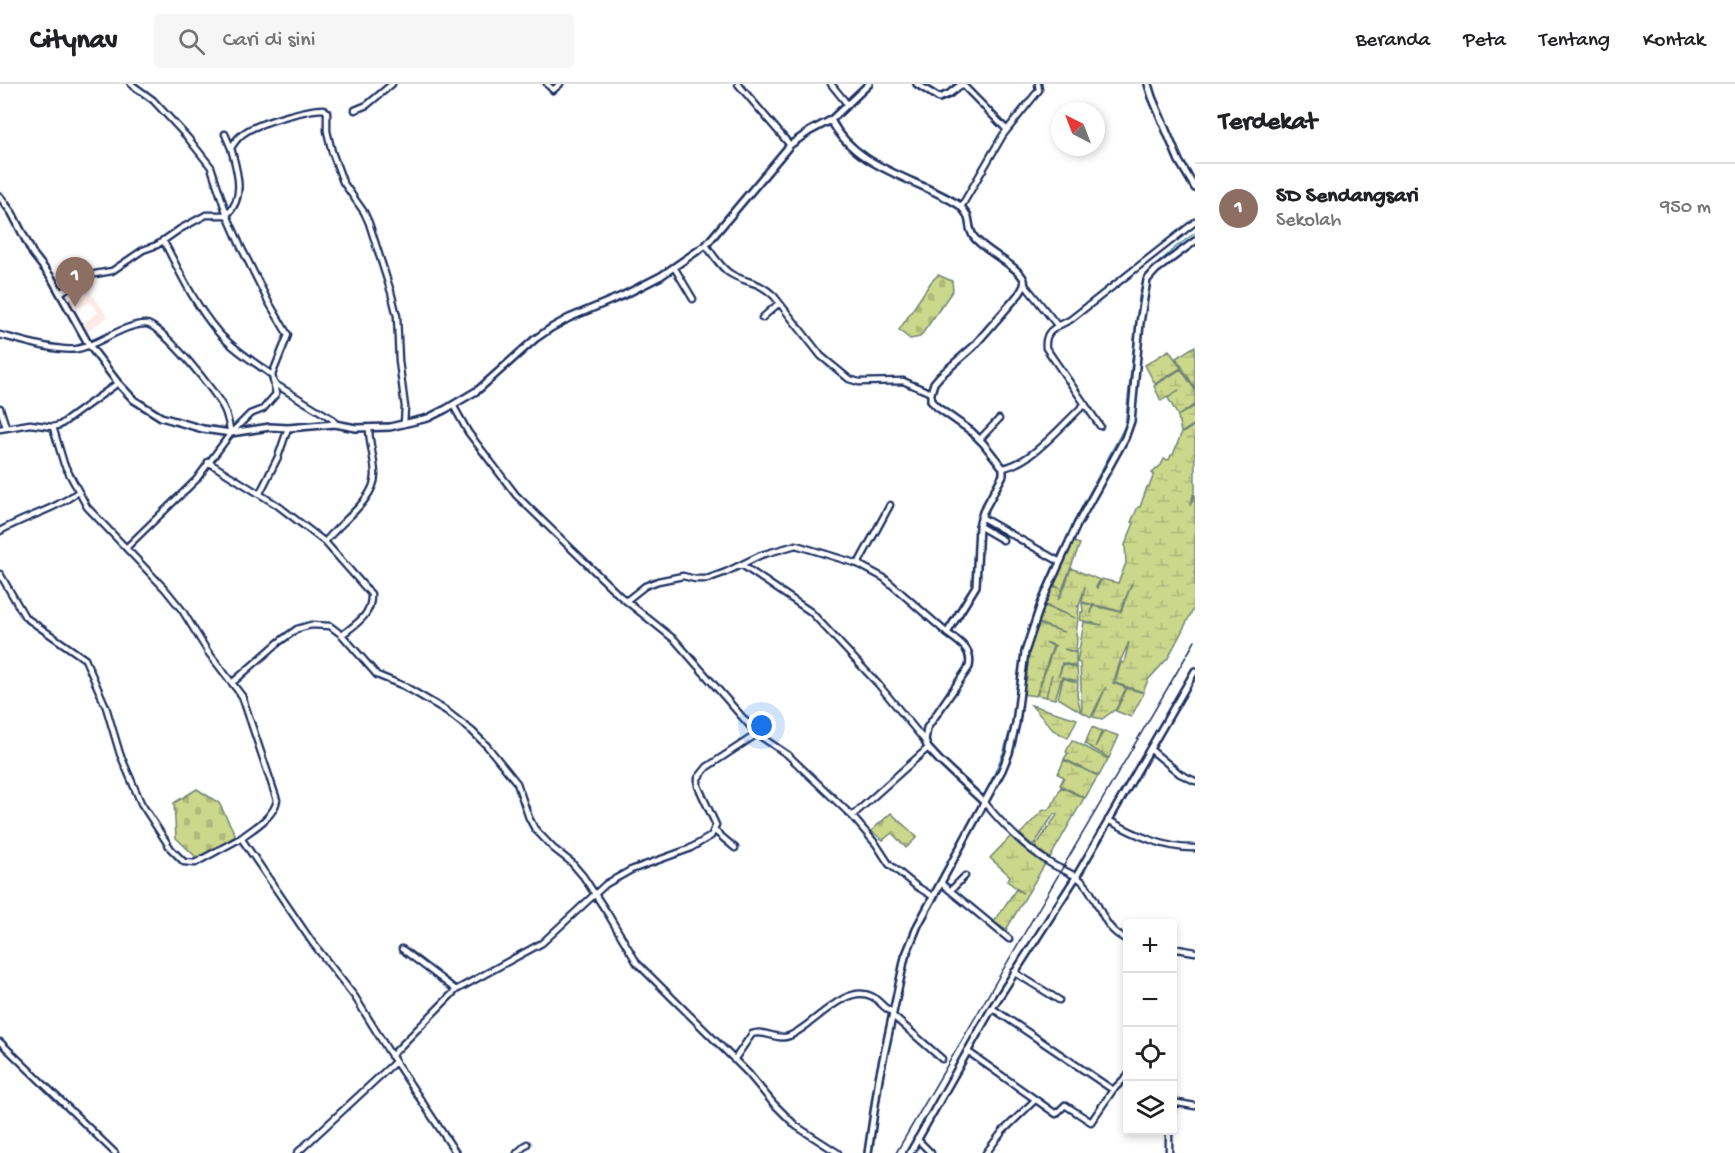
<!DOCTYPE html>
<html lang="id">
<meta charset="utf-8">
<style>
body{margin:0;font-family:"Gochi Hand",sans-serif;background:#f6f6f6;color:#202124}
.controls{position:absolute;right:18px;bottom:18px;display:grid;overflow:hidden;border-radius:6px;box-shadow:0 3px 9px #0003}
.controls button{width:54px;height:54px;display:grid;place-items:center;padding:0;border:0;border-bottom:2px solid #e0e0e0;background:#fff;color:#202124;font:30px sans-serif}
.compass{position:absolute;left:1051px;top:18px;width:54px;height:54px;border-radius:50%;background:#fff;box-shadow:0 3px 9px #0003;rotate:318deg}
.you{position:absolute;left:762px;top:642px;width:21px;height:21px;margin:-15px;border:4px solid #fff;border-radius:50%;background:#1a73e8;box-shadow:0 0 0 9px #1a73e833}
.badge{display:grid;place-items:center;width:39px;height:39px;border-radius:50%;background:#1f6fb2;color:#fff;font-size:20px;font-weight:700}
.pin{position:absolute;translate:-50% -50px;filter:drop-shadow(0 2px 3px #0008)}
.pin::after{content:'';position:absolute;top:32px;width:21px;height:18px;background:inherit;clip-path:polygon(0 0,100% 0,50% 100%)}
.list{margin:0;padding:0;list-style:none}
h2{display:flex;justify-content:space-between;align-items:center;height:78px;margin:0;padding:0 24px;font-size:26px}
h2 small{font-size:20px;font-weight:400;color:#757577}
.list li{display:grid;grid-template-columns:39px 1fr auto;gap:18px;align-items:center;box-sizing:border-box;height:90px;padding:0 24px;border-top:2px solid #e0e0e0}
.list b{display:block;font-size:22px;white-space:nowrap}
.list p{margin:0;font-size:20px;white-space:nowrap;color:#757577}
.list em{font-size:20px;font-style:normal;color:#757577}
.icon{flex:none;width:33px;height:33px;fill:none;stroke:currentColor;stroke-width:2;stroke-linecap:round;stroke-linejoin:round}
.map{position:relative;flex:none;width:1195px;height:1069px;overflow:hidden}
header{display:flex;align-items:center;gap:36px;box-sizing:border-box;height:84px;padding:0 30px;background:#fff;border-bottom:2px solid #e0e0e0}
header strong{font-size:28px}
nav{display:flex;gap:33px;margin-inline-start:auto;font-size:21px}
.search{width:420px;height:54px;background:#f6f6f6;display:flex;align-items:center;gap:15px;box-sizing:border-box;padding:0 21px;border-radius:6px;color:#757577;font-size:22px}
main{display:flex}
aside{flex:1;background:#fff}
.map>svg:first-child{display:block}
.built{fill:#fceae6}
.wetland{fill:url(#wetland-marsh);stroke:#738374;stroke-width:1.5}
.cemetery{fill:url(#cemetery-stones);stroke:#738374;stroke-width:1.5}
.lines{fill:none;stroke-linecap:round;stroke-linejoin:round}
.stream{stroke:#528aa3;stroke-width:1.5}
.minor-casing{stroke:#1b2f5e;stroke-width:9}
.tertiary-casing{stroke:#1b2f5e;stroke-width:10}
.minor{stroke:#fff;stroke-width:4.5}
.tertiary{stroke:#fff;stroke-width:5}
.rail{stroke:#1b2f5e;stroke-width:1.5}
</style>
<header>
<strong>Citynav</strong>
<div class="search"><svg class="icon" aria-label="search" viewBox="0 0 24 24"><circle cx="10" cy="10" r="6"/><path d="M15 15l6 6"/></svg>Cari di sini</div>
<nav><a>Beranda</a><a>Peta</a><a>Tentang</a><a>Kontak</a></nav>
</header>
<main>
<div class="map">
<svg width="1195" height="1069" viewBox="0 0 1195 1069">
<defs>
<pattern id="wetland-marsh" width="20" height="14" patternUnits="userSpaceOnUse" patternTransform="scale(1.5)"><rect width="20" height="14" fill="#cbd78a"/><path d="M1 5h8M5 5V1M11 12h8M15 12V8" fill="none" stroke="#aeb97a"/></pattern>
<pattern id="cemetery-stones" width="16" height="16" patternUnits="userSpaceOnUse" patternTransform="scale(1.5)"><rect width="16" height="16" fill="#cbd78a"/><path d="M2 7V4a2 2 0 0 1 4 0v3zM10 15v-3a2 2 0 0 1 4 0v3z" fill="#aeb97a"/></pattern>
</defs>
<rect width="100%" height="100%" fill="#fff"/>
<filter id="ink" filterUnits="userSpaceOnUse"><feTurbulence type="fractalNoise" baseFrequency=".0167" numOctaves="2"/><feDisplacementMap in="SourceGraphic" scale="12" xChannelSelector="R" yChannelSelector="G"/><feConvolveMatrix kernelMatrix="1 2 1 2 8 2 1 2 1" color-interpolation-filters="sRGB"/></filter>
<g filter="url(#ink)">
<!-- built -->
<path class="built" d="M88,204l20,29 -23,16 -5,-8 18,-12 -8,-11 -17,10 -8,-11z"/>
<!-- wetland -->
<path class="wetland" d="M1195,262v42l-19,-30z
M1169,266l12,18 -26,16 -10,-19z
M1181,285l14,21v14l-16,11 16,-9v18l-14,9 -3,-17 -10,-18 11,-8 -18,11 -7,-15z
M1195,341v64l-5,17 5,-12v112l-27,52 -20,22 -5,12 -28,-9 6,-21 3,1 5,-21 -9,20 -7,21 13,5 -10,21 -14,10 -9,-2 13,-30 -15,30 -9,-5 -2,-49 -3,-1 7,-40 18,3 -22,-5 1,-8h2l-1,-9 10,2 -1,9 2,-8 28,6 11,-29 -12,28 -38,-9 3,-16 -6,20h-2l2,1 -3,29 1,1 -1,15 -12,-3 12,4v13l-14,-3 -3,13 4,-12 14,4 1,13 -16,-4 -7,22 -9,-2 6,-23 -6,23 -9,-2 17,-49h2l-11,-4 8,4 -17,50 -14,-2 2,-27 4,-13 2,1 -2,-2 10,-29 26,8 -26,-9 7,-17 30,12 -30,-13 7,-19 8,2 -7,-3 18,-44 9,3 -22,56 6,-11 7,-21 29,12 -4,7 1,1 5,-9 16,4 8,-20 -1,-18 9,-22 -3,-1 7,-15h2l7,-20h2l5,-13 -2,-1 9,-8 3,-6 5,1 2,-5h2l8,-21z
M1063,594l15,5 -1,12 4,17 -23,-14z
M1127,604l17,5 -13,24 -15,-6z
M1031,621l46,14 -9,19 -15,-8z
M1092,643l10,4 -7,16 9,-16 15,5 -10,22 -24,-14z
M1072,656l36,19 -9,17 -35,-17 4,-6 -2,-1z
M1064,676l34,16 -13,22 -25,-13 4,-8 -6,-3z
M1061,703l23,11 -34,60 -15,-11 22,-32 -3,-1 -21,32 -13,-12 24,-25 3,1 5,-4z
M1011,752l34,28 -39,66 -12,-8 22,-33 7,4 -16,-12 3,-5 -20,-18z"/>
<!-- cemetery -->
<path class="cemetery" d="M938,191l14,6 1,9 -33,47 -10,2 -11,-9 32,-48z
M197,705l22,14 17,33 -38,23 -22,-21 -2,-35z
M891,729l26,24 -11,11 -14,-15 -9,7 -12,-9z"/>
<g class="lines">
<!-- stream -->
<path class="stream" d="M1057,474l18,-38 50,-94 14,-129 6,-22 31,-28 19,-14
M983,716l21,-49 9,-31 9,-71 16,-48 17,-39"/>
<defs>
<path id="minor" d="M547,0l6,6 7,-6
M738,0l52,61
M831,0l17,21
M962,0l45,46
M355,26l12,-5 25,-21
M225,50l6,14
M961,123l42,-72 36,-45 -1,-6
M163,156c17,32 31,64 55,92 15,17 36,30 54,43
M706,161c7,10 15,23 25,29 17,10 26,6 43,22l47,60 28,23 10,3 44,-1 28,12
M674,183l19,32
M1025,201l32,40
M60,209l20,-13 15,-6 17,-3 31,-21 14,-5 23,-16 26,-14h21c19,-19 10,-44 4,-67 4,-7 9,-13 16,-17 15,-9 60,-22 77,-22l3,3v19l5,21 11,30 21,30 5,11 22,69 6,24 2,45 6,46 -1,17
M762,234l17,-15
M0,251c19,5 58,17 77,14 22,-4 46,-25 69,-25 15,0 73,71 79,87 3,7 4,15 6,22
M275,300l56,34 5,6
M453,321l15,27 48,63 104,101 55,44 82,94 31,21 64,61 76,-68
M0,324l6,19
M1100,342l-54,-78c-2,-18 10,-21 24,-28l125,-98
M53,343l11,37 23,43 78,82 17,21 26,42 34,44 35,104c-3,17 -23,28 -36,38l71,104 43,55 34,55 67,101
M0,345l30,-5 23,3 7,-2 58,-42
M980,355l19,-20
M208,378l69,43 48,37
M1003,384c30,-6 59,-43 82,-64
M260,409l18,-36 10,-29
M981,433l79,45
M979,442l24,14
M0,447c26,-15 54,-21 78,-39
M126,464l70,-68 35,-47 19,-19 13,-5 13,-15 -4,-19 16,-40 -20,-34 -27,-54 -14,-32 -16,-48 -23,-29 -35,-38 -22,-16
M858,480l32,-59
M742,481l69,47 67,72 47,57
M0,490l25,43 60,42 21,48 14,47 21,49 30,46 13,13 11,1 46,-25
M626,517l19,-15 13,-5 25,-5 12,3h12l19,-7 35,-17 35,-10 62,19 26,14 63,55
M342,551c15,-12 30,-20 29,-41l-46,-52c13,-18 50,-42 50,-67 0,-15 -6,-31 -6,-47
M232,599l47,-41 18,-13 14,-4 19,1 12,9 35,40 27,11 41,24 27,21 15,15 30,37 12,35 6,11 18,19 18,14 12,14 25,38 29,49 111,110 25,30 23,23 42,27
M1150,665l30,25 15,7
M985,719c18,22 41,45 65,60 11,7 24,10 33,19 18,19 18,48 45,58
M852,732l24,28 13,20 27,22 18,11
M1108,736c26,14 57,29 87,28
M715,747l20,17
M941,799l68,56
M951,806l14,-14
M1172,864l23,4
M402,865l54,41
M1014,888l45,28
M992,924l121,82
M893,932l49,43
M0,958l115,111
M967,967l89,63 9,-9 26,17 22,-32 15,-15
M391,972l65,-66 86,-47 64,-59 25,-14 58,-21 22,-13 5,-11 -18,-39v-8l9,-11 50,-33
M734,976l18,-26c13,-5 24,7 37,2 22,-8 56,-53 82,-40 9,4 12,13 22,16
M1172,1018l23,4
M1172,1028l1,-10
M917,1055l14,14
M297,1069l98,-91
M517,1069l10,-9
M986,1069l17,-22 32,-31
M1169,1069v-23"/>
<path id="tertiary" d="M917,0l22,14 10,-4 13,-10
M1148,0l4,13 27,64 16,27
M831,36c25,49 86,58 128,85 16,15 6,20 15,32 10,14 46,30 50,43 2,5 -2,9 -4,13l-47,54 -33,29 -6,7 -3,10v8l6,6 34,24 12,12 20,25v7l-20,37 -4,14 -3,60 -29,47c13,10 26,16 22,34l-42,61 -2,13 3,7 12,13 45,42
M0,113l12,16 21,41 18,23 38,68 29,38 16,17 27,17 42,12 28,4 39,-6 18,1 47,-4 21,4 34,-1 38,-9 18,-9 32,-19 57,-51 16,-11 18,-10 55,-23 37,-19 45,-31 84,-100 20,-14 21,-11 38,-36
M868,1069l11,-75 26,-121 13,-32 84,-155 7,-17 7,-30 9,-71 16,-48 36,-79 48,-87 6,-17 9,-98 7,-43 9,-10 39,-29
M910,1069l82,-145 84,-131 119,-206"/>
</defs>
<!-- minor casing -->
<use href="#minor" class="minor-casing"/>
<!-- tertiary casing -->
<use href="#tertiary" class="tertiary-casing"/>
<!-- minor -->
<use href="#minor" class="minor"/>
<!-- tertiary -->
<use href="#tertiary" class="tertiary"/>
<!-- rail -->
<path class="rail" d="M896,1069l299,-512"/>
</g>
</g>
</svg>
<div class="controls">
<button>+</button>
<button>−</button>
<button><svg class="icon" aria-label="locate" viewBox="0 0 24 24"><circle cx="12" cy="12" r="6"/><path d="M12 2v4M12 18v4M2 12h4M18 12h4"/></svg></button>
<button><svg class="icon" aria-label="layers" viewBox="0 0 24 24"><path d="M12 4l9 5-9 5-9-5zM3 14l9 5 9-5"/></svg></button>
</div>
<svg class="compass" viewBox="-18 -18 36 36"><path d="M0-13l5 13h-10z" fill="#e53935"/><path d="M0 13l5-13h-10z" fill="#757577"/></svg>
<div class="you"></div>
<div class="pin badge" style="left:75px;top:223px;background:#8d6e63">1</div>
</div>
<aside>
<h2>Terdekat<small></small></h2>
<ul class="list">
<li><span class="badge" style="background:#8d6e63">1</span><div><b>SD Sendangsari</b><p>Sekolah</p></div><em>950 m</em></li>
</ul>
</aside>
</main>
